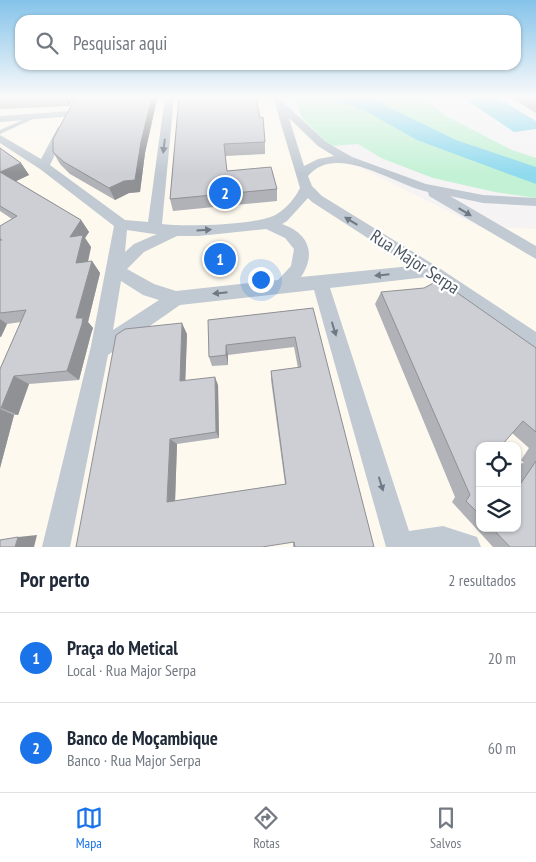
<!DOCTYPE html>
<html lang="pt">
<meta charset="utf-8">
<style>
body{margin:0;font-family:"PT Sans Narrow",sans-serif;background:#f6f6f7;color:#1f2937}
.controls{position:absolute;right:15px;bottom:15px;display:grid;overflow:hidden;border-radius:10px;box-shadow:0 1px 4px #0004}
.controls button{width:45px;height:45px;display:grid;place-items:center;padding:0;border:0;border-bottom:1px solid #e0e1e3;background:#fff;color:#1f2937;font:25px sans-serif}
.you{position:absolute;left:260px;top:279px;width:18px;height:18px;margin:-12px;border:4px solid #fff;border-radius:50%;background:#1a73e8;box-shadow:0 0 0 8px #1a73e833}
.badge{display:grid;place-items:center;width:32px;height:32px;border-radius:50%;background:#1a73e8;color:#fff;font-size:16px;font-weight:700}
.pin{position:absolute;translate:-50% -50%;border:2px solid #fff;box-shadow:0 1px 5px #0006}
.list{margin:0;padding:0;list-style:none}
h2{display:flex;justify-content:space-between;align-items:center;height:65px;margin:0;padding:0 20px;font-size:21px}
h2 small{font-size:16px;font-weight:400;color:#747a83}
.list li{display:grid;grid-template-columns:32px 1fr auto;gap:15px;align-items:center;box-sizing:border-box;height:90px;padding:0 20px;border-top:1px solid #e0e1e3}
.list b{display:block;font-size:19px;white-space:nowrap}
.list p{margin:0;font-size:16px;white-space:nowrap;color:#747a83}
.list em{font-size:16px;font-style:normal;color:#747a83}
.icon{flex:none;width:28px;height:28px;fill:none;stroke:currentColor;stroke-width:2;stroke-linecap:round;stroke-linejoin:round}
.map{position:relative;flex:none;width:536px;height:547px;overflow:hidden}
.search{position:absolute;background:#fff;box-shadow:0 1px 4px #0004;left:15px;right:15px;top:15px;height:55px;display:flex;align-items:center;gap:12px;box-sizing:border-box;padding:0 18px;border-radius:15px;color:#747a83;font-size:19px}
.sheet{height:245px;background:#fff}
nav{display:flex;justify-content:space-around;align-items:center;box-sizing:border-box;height:70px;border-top:1px solid #e0e1e3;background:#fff;font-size:14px;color:#747a83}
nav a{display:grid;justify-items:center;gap:2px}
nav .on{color:#1a73e8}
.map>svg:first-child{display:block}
.commercial{fill:#fdf9ef;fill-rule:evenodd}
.green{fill:#c3f1d5}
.water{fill:#90daee}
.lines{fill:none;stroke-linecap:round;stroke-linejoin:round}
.service{fill:#c1cad2;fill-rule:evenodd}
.minor{fill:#c1cad2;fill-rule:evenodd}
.wall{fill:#b0b2b7;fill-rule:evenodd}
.shaded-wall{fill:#909195}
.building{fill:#cdcfd5;stroke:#909195}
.oneway{fill:#6e7983}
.labels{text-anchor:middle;stroke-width:4.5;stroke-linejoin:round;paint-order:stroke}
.street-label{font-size:18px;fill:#4a5661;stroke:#fff}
</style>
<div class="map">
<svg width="536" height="547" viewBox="0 0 536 547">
<rect width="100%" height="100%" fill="#f5f3f3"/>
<!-- commercial -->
<path class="commercial" d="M0,97h282l10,23 59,43 129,64 56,2v318h-536zM480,446h37v82h-37z"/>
<!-- green -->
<path class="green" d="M293,97h131l20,18 68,35 24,8v40l-41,-6 -62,-14 -52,-20 -23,-14 -28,2 -27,-27z"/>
<!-- water -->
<path class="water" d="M332,97h36l88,43 80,27v17l-119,-44 -53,-30 -20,-6z
M462,97h34l40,24v8l-22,3z"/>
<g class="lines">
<!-- service -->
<path class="service" d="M32,116l5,1 -37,17v-4z"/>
<!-- minor -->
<path class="minor" d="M165,97h9l-12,127c21,3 99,1 115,-10 10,-6 18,-16 23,-26l-27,-91h9l2,6 42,39 26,15 74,27 57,11 53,3v8l-53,-3 -33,-7 86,50v13l-107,-63 -1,-4c-34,-7 -91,-50 -120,-16l4,10 10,10 114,70 100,66v20l-7,-3 -102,-72 -97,11 79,243 34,-5 34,11 4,10h-95l-72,-257 -134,15 -72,50 -38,192h-28l49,-201 23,-120 -74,-57 -40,-26v-8l41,24 17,-32h8l1,2 -17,36 75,55 23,2zM289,118l29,28 16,10 -16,3 -14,7zM308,198l4,4 99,64 -110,11c16,-24 7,-44 -19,-53l5,-3zM266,229l19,9 9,11 -3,17 -13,14 -102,11 -22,-7 -27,-15 17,-17 33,-16h22zM127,230l27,4h3l-23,10 -9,8zM121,281l22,14 16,5 -46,30z
M70,111l3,1v4l-73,6v-6z"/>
</g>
<!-- wall -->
<path class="wall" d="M0,97h74l-5,9 -69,3z
M75,97h89l-1,2h-6l-12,54 -5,39 -11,1 -14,7 -45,-26 -10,-10 -7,-12 22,-54z
M179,97l86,45v12l-40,2 2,15 50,18v12l-104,10 -3,-12z
M510,97h26v16z
M0,148l21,15 8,12 -13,6 65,39 8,12 -4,6 6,9 -3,15 4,-1 8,12 -12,49 5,6 -2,6 -12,46 -50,4 -11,31h-4l-14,53v-99l21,-47 -14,2 -6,13h-1v-111l12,-7 -12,-8z
M381,292l155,56v199h-43l-41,-45 3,-5 -80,-193zM512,433l17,15 -8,12 3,3 -6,1 -1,1v63h-37v-82z
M313,308l61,239h-81v-5l-217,5 111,-213 -2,47 33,4 1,53 -42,6 -2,57 110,-17 -14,-104v-9l27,-3 -4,-21 -66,8v10l-16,1 -3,-9 -1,-37z"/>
<!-- shaded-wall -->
<path class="shaded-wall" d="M65,97h9l-5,9z
M152,97h4l1,2 -12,54 -5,39 -11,1 -14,7 -6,-12z
M21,163l8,12 -19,9 -10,-12z
M81,220l8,12 -4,6 6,9 -6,27 -9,-11 -6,-26z
M92,261l8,12 -12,49 5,6 -2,6 -12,46 -12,-9 9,-53z
M0,319l7,5 -6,13 -1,-1z
M182,323l5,11 -2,56 -5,-9z
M226,345l2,10v10l-2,-10z
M14,376l15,8 -11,31 -17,-7z
M215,377l3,8 1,53 -3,-6z
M0,409l14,6 -14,53z
M170,439l7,5 -2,59 -8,-1z
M37,535l-3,12h-19l3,-10z"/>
<!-- building -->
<path class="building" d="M76,97h76l-11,45 -6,38 -11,1 -15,7 -45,-26 -11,-10v-13z
M179,97h77l4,21 3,-1 2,25 -41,2 3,27 44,-4 6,22 -107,10z
M0,148l21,15 -21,9 81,48 -11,17 13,-2 -7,28 16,-2 -16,57h7l-1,6 -15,47 -53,5 -13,32h-1v-39l26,-59 -26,3v-73h2l-2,-1v-13l17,-10 -17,-10z
M439,280l97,68v84l-13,-11 -22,25h-21v69l-14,-14 4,-6 -89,-203 43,-4z
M313,308l61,239h-79l-1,-5 -32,5h-186l40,-212 9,-6 57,-6 -2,58 35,-4 1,55 -46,7 -3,63 119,-18 -15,-113 30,-4 -6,-30 -69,8v10l-17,2 -1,-37z
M536,461v86h-26l-18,-19h25v-39z
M18,537l-3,10h-15v-7z"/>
<!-- one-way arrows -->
<defs><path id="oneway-solid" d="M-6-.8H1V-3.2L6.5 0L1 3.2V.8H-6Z" transform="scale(1.25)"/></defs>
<g class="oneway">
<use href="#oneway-solid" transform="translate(164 146) rotate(97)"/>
<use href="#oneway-solid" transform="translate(465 212) rotate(31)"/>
<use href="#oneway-solid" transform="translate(351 221) rotate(-149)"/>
<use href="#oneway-solid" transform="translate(204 230) rotate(-4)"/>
<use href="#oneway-solid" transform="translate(382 275) rotate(174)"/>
<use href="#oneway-solid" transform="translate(220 293) rotate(174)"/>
<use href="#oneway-solid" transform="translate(334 329) rotate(73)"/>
<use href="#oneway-solid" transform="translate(381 484) rotate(73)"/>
</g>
<!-- sky -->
<linearGradient id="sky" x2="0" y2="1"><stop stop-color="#85c3ea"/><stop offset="0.56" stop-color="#fafafa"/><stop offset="1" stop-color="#fafafa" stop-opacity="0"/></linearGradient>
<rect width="536" height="174" fill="url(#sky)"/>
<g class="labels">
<!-- street labels -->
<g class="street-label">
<text transform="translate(415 262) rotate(33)" y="6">Rua Major Serpa</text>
</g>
</g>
</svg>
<div class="controls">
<button><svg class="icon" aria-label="locate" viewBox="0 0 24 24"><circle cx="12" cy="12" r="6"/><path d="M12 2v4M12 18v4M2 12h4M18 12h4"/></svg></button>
<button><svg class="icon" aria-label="layers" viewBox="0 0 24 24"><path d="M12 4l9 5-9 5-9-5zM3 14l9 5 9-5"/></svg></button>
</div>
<div class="you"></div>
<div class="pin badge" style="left:220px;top:259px">1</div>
<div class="pin badge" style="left:225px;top:193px">2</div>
<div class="search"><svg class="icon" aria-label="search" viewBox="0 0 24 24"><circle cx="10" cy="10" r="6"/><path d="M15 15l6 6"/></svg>Pesquisar aqui</div>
</div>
<section class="sheet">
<h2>Por perto<small>2 resultados</small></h2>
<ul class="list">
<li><span class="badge">1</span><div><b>Praça do Metical</b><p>Local · Rua Major Serpa</p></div><em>20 m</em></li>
<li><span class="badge">2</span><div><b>Banco de Moçambique</b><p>Banco · Rua Major Serpa</p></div><em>60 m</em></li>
</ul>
</section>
<nav>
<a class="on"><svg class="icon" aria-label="map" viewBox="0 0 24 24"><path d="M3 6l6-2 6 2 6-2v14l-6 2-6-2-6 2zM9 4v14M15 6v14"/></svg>Mapa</a>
<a><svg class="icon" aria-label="directions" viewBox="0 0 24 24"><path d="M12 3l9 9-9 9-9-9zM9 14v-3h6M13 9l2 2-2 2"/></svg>Rotas</a>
<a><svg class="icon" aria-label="saved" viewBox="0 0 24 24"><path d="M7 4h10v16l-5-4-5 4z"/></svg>Salvos</a>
</nav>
